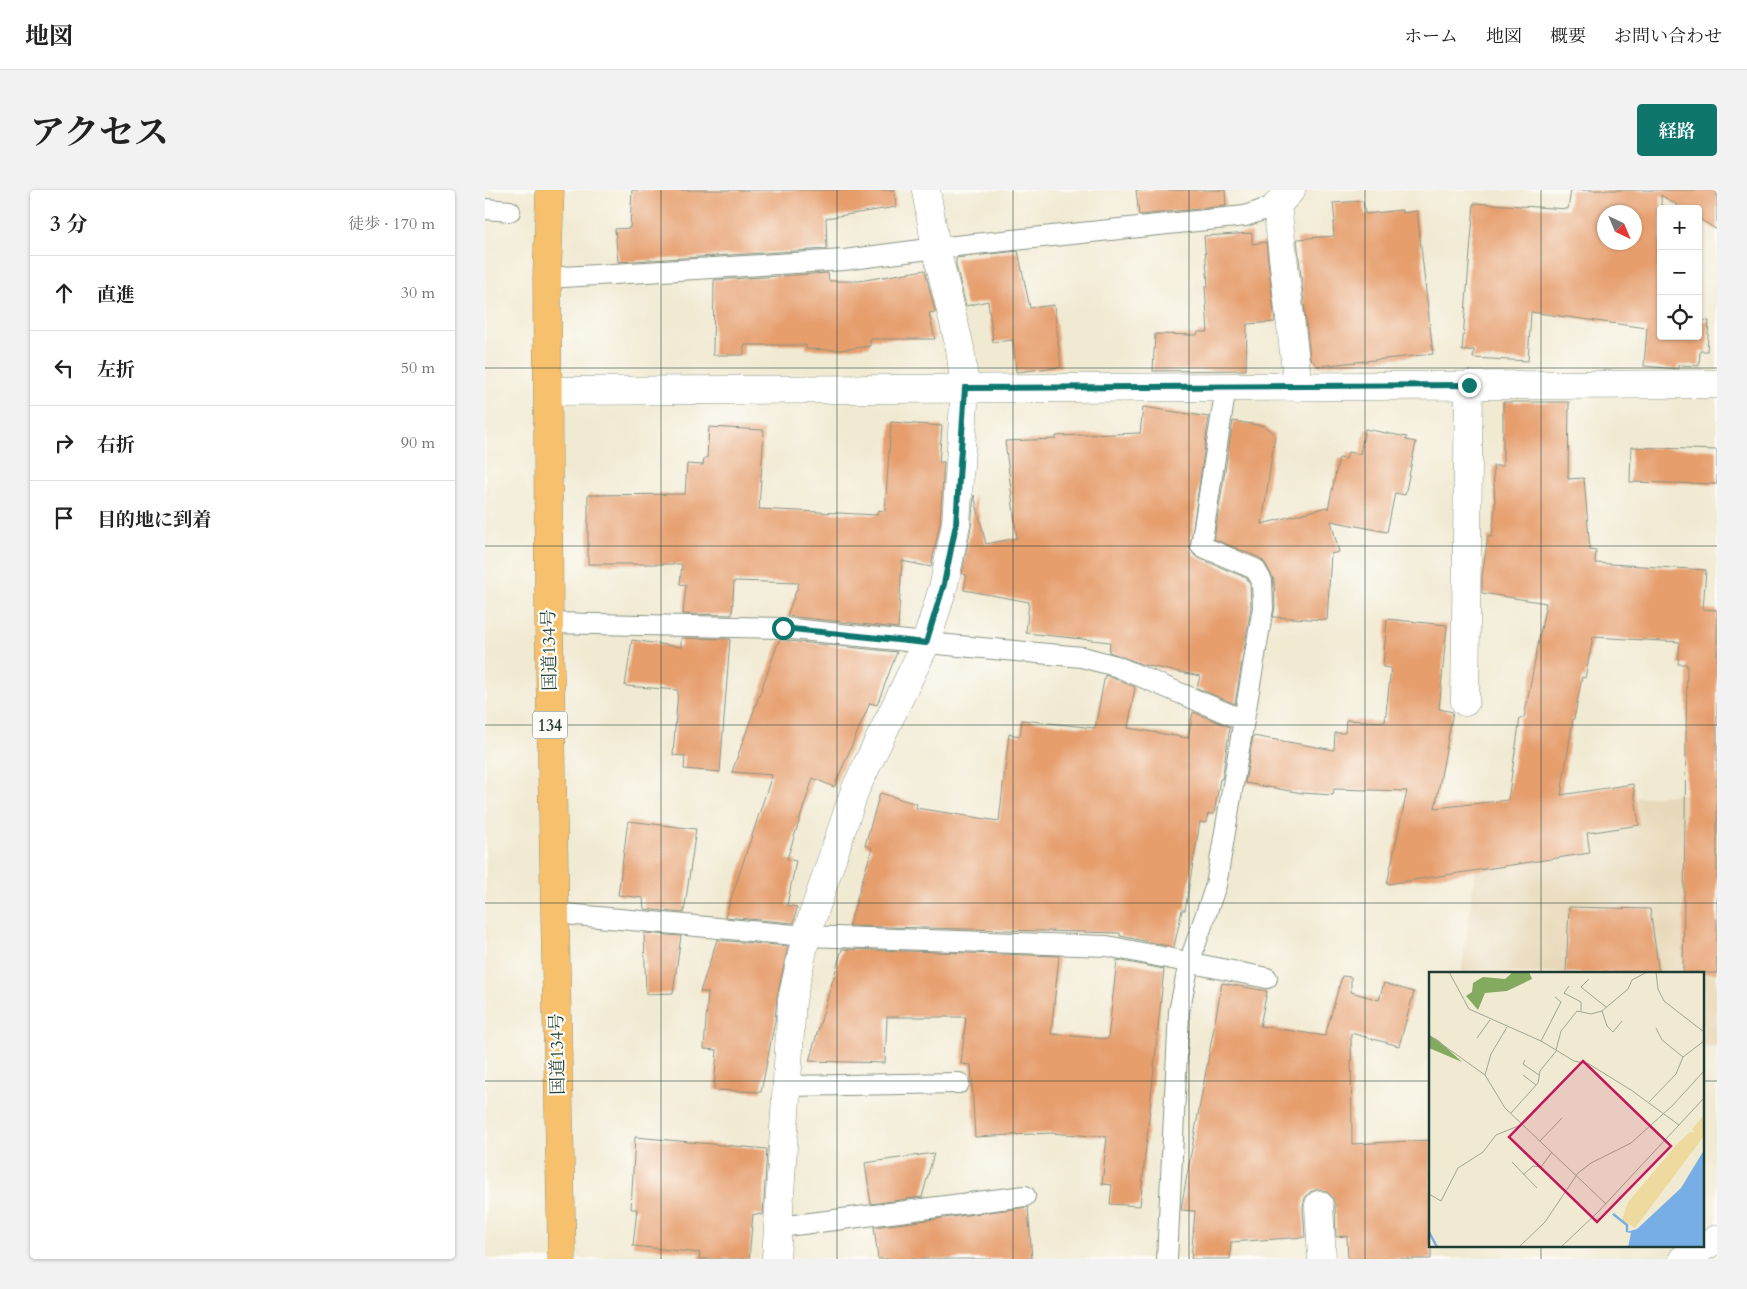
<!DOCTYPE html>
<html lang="ja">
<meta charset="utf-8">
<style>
body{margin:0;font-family:Cardo,"Noto Serif JP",serif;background:#f2f2f2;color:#222}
.controls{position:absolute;right:15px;top:15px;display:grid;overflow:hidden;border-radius:5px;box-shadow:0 1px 4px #0004}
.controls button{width:45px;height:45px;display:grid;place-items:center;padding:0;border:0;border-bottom:1px solid #e0e0e0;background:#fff;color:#222;font:25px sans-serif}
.compass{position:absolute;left:1112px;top:15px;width:45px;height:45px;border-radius:50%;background:#fff;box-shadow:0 1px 4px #0004;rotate:136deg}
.stop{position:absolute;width:15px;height:15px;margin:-11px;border:4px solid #0f766e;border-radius:50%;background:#fff}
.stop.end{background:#0f766e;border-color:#fff;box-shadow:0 1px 5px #0008}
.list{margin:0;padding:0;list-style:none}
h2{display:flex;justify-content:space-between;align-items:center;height:65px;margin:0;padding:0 20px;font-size:21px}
h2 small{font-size:16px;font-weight:400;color:#767676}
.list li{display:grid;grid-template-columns:32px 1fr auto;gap:15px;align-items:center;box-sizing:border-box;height:75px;padding:0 20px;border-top:1px solid #e0e0e0}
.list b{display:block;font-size:19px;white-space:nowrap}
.list em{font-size:16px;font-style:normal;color:#767676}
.icon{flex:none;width:28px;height:28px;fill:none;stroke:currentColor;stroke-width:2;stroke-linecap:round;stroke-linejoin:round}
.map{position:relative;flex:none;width:1232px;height:1069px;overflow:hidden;border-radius:5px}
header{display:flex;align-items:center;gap:30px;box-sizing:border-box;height:70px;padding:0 25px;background:#fff;border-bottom:1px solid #e0e0e0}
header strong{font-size:24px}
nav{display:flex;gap:28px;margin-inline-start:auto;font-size:18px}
.intro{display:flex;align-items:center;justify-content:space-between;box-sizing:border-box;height:120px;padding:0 30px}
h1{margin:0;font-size:35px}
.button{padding:12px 22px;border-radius:5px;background:#0f766e;color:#fff;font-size:18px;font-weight:700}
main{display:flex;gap:30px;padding:0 30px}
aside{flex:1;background:#fff;border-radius:5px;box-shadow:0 1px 4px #0004}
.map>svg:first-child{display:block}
.built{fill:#e8d9ba}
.building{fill:#e69e6d;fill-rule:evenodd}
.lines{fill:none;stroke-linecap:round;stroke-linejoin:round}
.lane-casing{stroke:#889484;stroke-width:22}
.street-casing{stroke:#889484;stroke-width:29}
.highway-casing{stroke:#889484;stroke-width:29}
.lane{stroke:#fff;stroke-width:20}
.street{stroke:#fff;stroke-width:28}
.highway{stroke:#f7c06c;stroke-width:28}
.route{stroke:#0f766e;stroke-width:6}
.grid{fill:none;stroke:#1f3d34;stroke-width:1;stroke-opacity:0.55}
.labels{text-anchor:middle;stroke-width:4.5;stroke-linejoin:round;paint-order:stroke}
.shield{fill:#fdfcf7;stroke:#62766e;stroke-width:1}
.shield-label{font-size:16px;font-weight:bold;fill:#1f3d34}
.street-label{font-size:18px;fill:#1f3d34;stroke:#fdfcf7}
.inset-river{fill:none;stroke:#76aee5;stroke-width:2.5}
.inset-road{fill:none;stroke:#9da593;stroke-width:1}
.view{fill:#c2185b;fill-opacity:0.15;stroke:#c2185b;stroke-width:2.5}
.inset-edge{fill:none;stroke:#1f3d34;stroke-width:2.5}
</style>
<header>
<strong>地図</strong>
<nav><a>ホーム</a><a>地図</a><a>概要</a><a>お問い合わせ</a></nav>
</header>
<div class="intro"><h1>アクセス</h1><a class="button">経路</a></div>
<main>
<aside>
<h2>3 分<small>徒歩 · 170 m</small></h2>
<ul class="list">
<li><svg class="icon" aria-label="ahead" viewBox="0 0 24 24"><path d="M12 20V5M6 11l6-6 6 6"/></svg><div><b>直進</b></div><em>30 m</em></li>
<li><svg class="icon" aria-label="left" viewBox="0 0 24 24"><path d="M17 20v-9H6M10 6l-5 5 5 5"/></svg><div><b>左折</b></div><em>50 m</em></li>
<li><svg class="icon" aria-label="right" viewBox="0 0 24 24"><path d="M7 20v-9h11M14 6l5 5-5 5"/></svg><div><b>右折</b></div><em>90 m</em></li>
<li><svg class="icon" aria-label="arrive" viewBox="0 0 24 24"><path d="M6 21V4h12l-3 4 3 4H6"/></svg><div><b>目的地に到着</b></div></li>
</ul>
</aside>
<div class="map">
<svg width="1232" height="1069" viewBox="0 0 1232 1069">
<rect width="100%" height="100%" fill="#fdfcf7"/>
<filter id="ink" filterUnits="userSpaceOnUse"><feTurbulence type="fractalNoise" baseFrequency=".02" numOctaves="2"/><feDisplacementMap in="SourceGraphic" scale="10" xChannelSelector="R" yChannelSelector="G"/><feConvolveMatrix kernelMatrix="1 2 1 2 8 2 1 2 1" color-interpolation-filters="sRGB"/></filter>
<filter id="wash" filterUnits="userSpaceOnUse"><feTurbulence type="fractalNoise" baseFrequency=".0096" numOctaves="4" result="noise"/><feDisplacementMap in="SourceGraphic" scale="20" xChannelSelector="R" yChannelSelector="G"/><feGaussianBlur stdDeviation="1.12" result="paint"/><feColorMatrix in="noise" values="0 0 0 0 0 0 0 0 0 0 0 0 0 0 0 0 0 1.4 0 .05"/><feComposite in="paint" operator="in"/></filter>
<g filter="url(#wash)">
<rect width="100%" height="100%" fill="#f1ead3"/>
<!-- built -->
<path class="built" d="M1195,604h37v252h-14v-73h-242l23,-161z"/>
<g id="blocks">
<!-- building -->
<path class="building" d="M147,0h263l1,17 -70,11 1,31 -209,13 -3,-33 15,-1z
M651,0h89l1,16 -87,9z
M1086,0h146v40l-19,-12v-9h-15l-22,-14v141h37v-16l11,1 -2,30h-7l-1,15 -21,-1v4l-34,-3 3,-38 -116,-16 -3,49 -55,-3 1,-8 -12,1 12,-148 94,6zM1120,22h30v30h-30z
M878,11l2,13 37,-4v3l15,-2 16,143 -115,12 -8,-8 -13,-119 37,-3 -1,-13 2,-1 -2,-19z
M767,43v11l14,-2 9,80 -28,2 -1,46 -93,1 2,-37 42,1 1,-3h10l-3,-46h3l-4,-50z
M533,61l12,57 24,-3 7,62 -45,5 -3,-32 -20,2 -5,-41 -22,5 -10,-41v-7z
M440,80l10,42 -6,1 6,26h-65v7l-30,4 -34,-1v-4h-62v10h-31l1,-75 114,-7 1,8h30z
M1018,212h66l-1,77 16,-1 6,72 6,1 -1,12 111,7 -3,39 14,1v363h-34l4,-309h-9l2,-22 -87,-5 -8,41 -3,-1 -8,42h-1l-12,76 72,-11 6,41 -52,8 3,20 -203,31 20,-93 -73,-2 -1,6 -31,-2 -57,-10 8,-47 81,14 1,-17h10l1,-13 39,2 6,-54 -8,-1 4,-48 60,6 -8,84 14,3 -18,96 73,-8 12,-82h4l22,-115 -64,-10v-17l6,-40 4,1 3,-31 -2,-40h10z
M658,217l66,10 -19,132 6,8 51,21 3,6 1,23 -16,97 -38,-16 3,-12 -56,-11 -35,-13 1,-10 -84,-9 3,-31 -65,-12 3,-15 -5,-1 9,-47 3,-32 12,49 31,-6 -12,-97 51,-2v-3l84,-3z
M748,231l31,5 11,9 -13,89 65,-17 1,2 11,-51 7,1 2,-7 12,2 5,-25 42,8 -1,3 10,2 -11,53 -10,-2 -8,39 -56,-11 8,31 -8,2 -4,66 -54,-3 2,-9 -1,-28 -9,-17 -5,-5 -46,-19z
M406,232l51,4 -3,36h5l-4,60 -9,45 -29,-6 -4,67 -111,-12 12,-33 -65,-2 -2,34 -49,-1 3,-29 -6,-1 2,-20h-94v-69l97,-1 2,-30 16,1 1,-7h3l2,-31 55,3 -5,79 118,6 2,-5 6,1z
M1146,257l86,3v34l-87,-2z
M196,448l49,1 -10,133 -36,-3 1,-13 -12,-1 5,-65 -53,-4 7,-46 49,7z
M294,450l118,12 -20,53 -7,-2 -36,84 -21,-9 -26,81 9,2 -9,44 10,2 -3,16 -69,-6 47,-142 -40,-3z
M620,485l30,12 -7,41 60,10 5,-26 37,15 -8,52h-2l-6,35h-6l-2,9 -6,-1 -15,88h-3l-8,37 -54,-11v-3l-271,-7 23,-78 -7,-3 15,-52 37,11 -1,4 83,13 10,-87 11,2 2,-16 73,8z
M143,631l68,8 -12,84 -40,-4 -1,-11 -25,-3z
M1084,717l81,2 9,64h-93z
M159,743l37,3 -8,57 -27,1z
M232,750l71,6 -11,51 -2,24 -14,71 -47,-2 3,-40 -13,-1 4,-57h-8z
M357,759l217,7 -8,78 57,5 9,-79 47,9 -24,237 -30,-2 2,-19 -10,-1 5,-47 -57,-4 -75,4 -4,-72 -10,-1 5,-47h-79l-2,46 -76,-2z
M857,786l9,1v15l28,8 5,-17 30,9 -15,54 -48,-13 1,111 79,-4v119h-83l-1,-23 -11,1 -1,-33 -3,-7 -6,-6 -7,-2 -9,3 -5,6 -2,8 2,31 -74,5 -1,17h-39l4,-48 -14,-1 1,-7 40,-220 45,8 -7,35 65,10z
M150,947l132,12 -4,66 -10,-1 -4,45h-50l1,-6 -67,-7 4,-37h-6z
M449,963l-12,44 -51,7 -6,-41z
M543,1017l4,52h-154l-4,-32z"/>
</g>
</g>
<g filter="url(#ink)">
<use href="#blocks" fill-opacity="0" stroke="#889484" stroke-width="1"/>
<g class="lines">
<defs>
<path id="lane" d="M0,19l25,2
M62,88l297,-18 92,-12 309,-32 32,-11
M64,433l234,5 143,15 156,14 34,9 127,54
M69,723l252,23 301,10 160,32
M303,896l171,-3
M294,1037l246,-31
M682,1069l12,-247 10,-49 27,-78 47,-277 -1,-27 -7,-12 -54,-23 25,-159"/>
<path id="street" d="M806,0l-14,15 21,182
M63,201l1169,-7
M980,512l4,-317
M834,1015l3,54
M291,1069l16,-259 14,-64 49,-146 71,-147 18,-59 12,-60 9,-136 -5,-40 -24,-100 -10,-58
M1198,1069l34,-20"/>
<path id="highway" d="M65,0l-3,88 2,345 13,636"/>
</defs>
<!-- lane casing -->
<use href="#lane" class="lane-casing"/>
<!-- street casing -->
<use href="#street" class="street-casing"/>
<!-- highway casing -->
<use href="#highway" class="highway-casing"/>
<!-- lane -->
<use href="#lane" class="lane"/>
<!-- street -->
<use href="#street" class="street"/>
<!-- highway -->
<use href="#highway" class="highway"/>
</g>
</g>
<g class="lines" filter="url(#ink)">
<!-- route -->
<path class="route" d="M298,438l143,15 18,-59 12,-60 9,-136 504,-3"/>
</g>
<!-- grid -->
<path class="grid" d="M176,0v1069M352,0v1069M528,0v1069M704,0v1069M880,0v1069M1056,0v783M0,178h1232M0,356h1232M0,535h1232M0,713h1232M0,891h946M1218,891h14M1056,1055v14"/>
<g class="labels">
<!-- shield labels -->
<rect class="shield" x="47.5" y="521.5" width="35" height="27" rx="4"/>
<g class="shield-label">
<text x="65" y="541">134</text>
</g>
<!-- street labels -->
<g class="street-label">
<text transform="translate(64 460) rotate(-91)" y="6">国道134号</text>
<text transform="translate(72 864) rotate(-91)" y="6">国道134号</text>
</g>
</g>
<!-- overview -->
<g transform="translate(944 782)">
<rect width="275" height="275" fill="#f1ead3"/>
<path d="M84,0h16l3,7 -25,12 -22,2 -7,17 -12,-14 6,-4 1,-9 10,-6 22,2zM0,63l9,5 24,22 -33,-14z" fill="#84aa60"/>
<path d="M275,143v21l-69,92 -13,-8 6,-18 50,-59 12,-11h5l-3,-3z" fill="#eeda9e"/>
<path d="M275,178v97h-76l3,-14 -5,-1 11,-3 44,-41z" fill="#76aee5"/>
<path class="inset-river" d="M184,242l14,11v7M0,260l8,15"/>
<path class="inset-road" d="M20,0l20,37 72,32 33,20 15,3 42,26 48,35M227,0l2,17 6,12 40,31M160,7l-8,8 25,20M140,14l-5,7 17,9v9M173,39l5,15 6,6 9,-11M227,56l6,12 21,17M0,63l56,40 20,33 101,96M48,66l13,-18M112,69l20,-39 -6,-5M127,78l5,-19 16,-20 14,3 11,-3 26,-22 4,-9 15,-8M96,88l-2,4 16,11M56,103l6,-21 16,-27M94,103l13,10M220,130l27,-28 7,-17 21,-16M82,141l27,-30 2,-12 17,-21M111,169l22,-23M83,190l25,26M94,203l10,-9 8,1 11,-15M0,222l12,7 17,-33 25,-16 13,-17 27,-11M90,275l26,-25 33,-49 13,-10 40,-20 41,-37 32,-35M132,275l37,-35 106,-114"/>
<path class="view" d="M154,89l88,85 -74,76 -88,-85z"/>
<rect width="275" height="275" class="inset-edge"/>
</g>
</svg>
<div class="controls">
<button>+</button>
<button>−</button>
<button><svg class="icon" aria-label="locate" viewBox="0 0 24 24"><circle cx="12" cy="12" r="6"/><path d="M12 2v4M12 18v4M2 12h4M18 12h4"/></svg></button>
</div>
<svg class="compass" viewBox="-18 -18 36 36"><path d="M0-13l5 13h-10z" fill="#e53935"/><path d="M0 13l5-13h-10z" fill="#767676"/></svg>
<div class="stop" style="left:298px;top:438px"></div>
<div class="stop end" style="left:984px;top:195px"></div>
</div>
</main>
